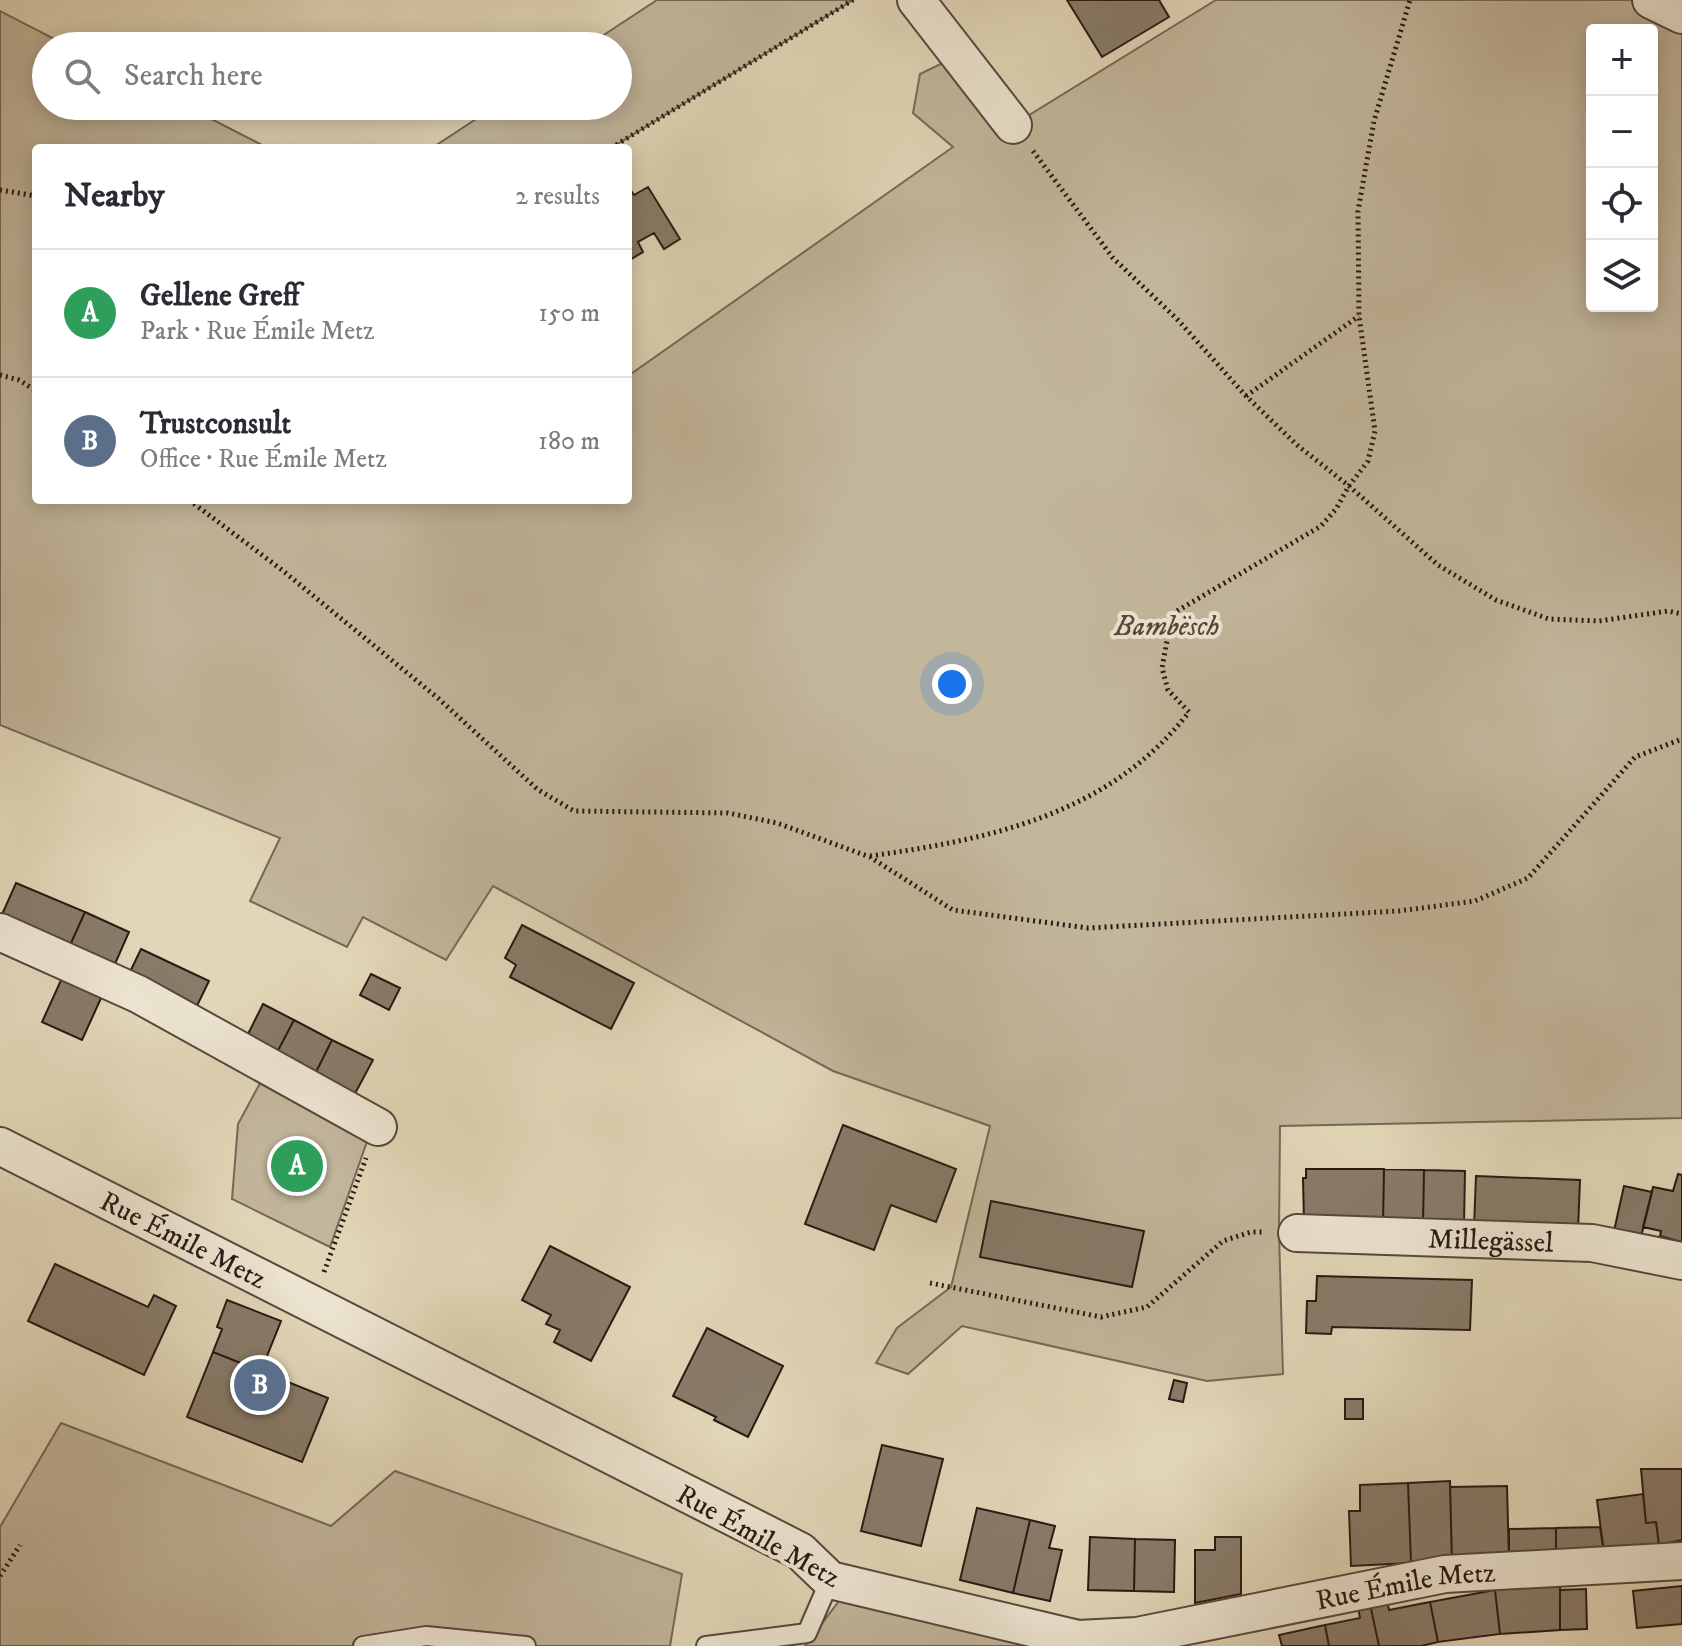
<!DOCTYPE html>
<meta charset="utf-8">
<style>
body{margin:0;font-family:"IM FELL DW Pica",serif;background:#f2f2f3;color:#2b2b33}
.controls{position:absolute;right:24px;top:24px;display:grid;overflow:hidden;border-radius:8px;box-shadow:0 4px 20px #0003}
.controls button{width:72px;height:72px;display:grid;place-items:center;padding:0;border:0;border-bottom:2px solid #e1e1e2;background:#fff;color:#2b2b33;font:40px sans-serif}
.you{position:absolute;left:952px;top:684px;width:28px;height:28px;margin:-20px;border:6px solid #fff;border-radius:50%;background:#1a73e8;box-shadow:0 0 0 12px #1a73e833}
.badge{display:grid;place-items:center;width:52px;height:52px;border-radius:50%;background:#111827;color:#fff;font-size:26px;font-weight:700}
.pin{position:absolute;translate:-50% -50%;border:4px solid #fff;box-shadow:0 2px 8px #0006}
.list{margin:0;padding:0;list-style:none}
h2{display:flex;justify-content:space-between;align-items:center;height:104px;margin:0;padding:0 32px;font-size:34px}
h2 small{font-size:26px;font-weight:400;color:#7c7c81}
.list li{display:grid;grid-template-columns:52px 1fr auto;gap:24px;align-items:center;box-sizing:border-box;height:128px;padding:0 32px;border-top:2px solid #e1e1e2}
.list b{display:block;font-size:30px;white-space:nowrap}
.list p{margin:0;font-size:26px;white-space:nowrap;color:#7c7c81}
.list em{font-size:26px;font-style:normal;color:#7c7c81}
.icon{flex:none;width:44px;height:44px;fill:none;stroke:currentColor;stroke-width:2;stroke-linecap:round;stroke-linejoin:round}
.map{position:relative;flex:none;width:1682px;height:1646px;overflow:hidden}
.search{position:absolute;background:#fff;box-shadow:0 4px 20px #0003;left:32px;top:32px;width:600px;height:88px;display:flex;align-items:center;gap:20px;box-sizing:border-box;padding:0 28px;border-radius:44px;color:#7c7c81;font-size:30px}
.panel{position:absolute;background:#fff;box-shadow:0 4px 20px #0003;left:32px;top:144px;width:600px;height:360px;border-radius:8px}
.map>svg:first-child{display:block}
.green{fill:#c2b69b;stroke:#756858;stroke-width:2;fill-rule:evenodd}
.building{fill:#887b69;stroke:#281914;stroke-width:2}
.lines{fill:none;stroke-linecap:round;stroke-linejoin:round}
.lane-casing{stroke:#56483d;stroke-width:22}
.street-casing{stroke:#56483d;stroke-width:40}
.path{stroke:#281914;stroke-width:5;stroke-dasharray:2 4;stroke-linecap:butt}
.lane{stroke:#ece4d0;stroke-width:18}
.street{stroke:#ece4d0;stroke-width:36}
.labels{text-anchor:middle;stroke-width:8;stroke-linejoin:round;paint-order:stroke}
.park-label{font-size:28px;font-style:italic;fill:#56483c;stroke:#ece4d0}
.street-label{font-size:28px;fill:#281914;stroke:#ece4d0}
</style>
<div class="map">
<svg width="1682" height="1646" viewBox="0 0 1682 1646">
<rect width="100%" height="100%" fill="#e1d6b7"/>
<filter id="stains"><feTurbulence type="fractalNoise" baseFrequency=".0025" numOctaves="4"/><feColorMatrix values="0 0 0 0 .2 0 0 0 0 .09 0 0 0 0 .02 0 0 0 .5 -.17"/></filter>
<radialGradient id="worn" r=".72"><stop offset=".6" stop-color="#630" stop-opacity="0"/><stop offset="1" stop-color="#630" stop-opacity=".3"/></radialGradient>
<!-- green -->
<path class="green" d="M657,0h196l-242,148h-179l64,-42h122v-60h-31z
M898,0h18l97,125 203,-125h466v1118l-402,8 -1,107 4,141 -76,7 -245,-55 -54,48 -32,-11 21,-35 54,-41 39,-161 -157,-55 -340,-185 -47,74 -83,-43 -16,30 -97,-46 30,-63 -280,-113v-714l68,35h-22v60h140l82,42h-232v352h592v-124l325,-229 -40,-34 7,-39 27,-13zM1592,30h60v276h-60z
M265,1074l105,59 -40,114 -98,-48 6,-75z
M61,1423l270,103 64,-55 287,103 -12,72h-670v-119z
M839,1601l203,45h-237z"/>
<!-- building -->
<path class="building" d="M1067,0h92l10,17 -67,40z
M628,186l6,9 14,-8 32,52 -16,10 -10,-16 -16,9 5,10 -15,9z
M16,883l69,29 -19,42 -66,-35z
M85,912l44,20 -18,41 -45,-19z
M522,925l112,58 -23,46 -101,-52 6,-12 -11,-7z
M141,949l68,32 -14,29 -68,-32z
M371,974l29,14 -11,22 -29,-15z
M62,978l40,18 -20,44 -40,-18z
M263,1004l31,16 -21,40 -30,-16z
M294,1020l38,20 -20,40 -39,-20z
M332,1040l41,20 -22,41 -39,-21z
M843,1125l113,44 -20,53 -45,-17 -17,45 -69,-26z
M1306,1169h78l-1,54 -79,-1 -1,-44h3z
M1384,1169l40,1 -1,54 -40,-1z
M1424,1170l41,1 -1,54 -41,-1z
M1678,1174l4,1v67l-22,-6 1,-5 -18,-4 10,-40 20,4z
M1476,1176l104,4 -2,51 -104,-4z
M1624,1186l28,6 -11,45 -27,-6z
M991,1201l153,30 -12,56 -152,-30z
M550,1246l80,41 -39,74 -37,-19 6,-12 -14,-6 5,-9 -29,-15z
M55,1264l93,43 6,-12 22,11 -32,69 -116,-54z
M1317,1276l155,4 -2,50 -138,-3 -1,7 -25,-1 1,-32h9z
M227,1300l54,21 -20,50 -48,-19 9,-23 -5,-2z
M707,1328l76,38 -35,71 -34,-17 2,-3 -43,-21z
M213,1352l115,46 -26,64 -115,-45z
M1174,1380l13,3 -4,19 -14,-3z
M1345,1399h18v20h-18z
M882,1445l61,14 -22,87 -60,-15z
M1641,1469h41v71l-23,5 -3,-23 -10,1z
M1450,1481l2,81 -41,1 -3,-80z
M1408,1483l3,80 -60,3 -2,-55h11v-26z
M1507,1486l2,75 -57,1 -2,-75z
M1643,1494l3,29 10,-1 4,30 -55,8 -8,-60z
M977,1508l53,12 -17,73 -53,-13z
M1030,1520l25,6 -6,22 13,2 -12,51 -37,-8z
M1600,1527l5,33h-49v-32z
M1556,1528v32l-47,1v-32z
M1090,1537l45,2 -1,52 -46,-1z
M1215,1537h26v57l-46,9v-53h20z
M1135,1539l40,1 -1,52 -40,-1z
M1560,1585v45l-60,4 -5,-44z
M1682,1586v38l-45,4 -4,-37z
M1586,1589l1,40 -27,1v-40z
M1495,1590l5,44 -62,8 -8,-40z
M1387,1600l2,10 41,-8 8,40 -17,4h-42l-9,-42z
M1370,1604l9,42h-50l-4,-21 35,-7 -2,-11z
M1325,1625l4,21h-47l-3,-11z"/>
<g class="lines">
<defs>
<path id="lane" d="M363,1646l63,-10 100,10
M706,1646l101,-13 23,-53"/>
<g id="street">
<path d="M916,0l97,125"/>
<path d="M1651,0l31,15"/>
<path d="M0,932l138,62 240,133"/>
<path id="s1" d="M0,1146l800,405 30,29 248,59 59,-3 308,-62 237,-13"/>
<path id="s2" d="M1297,1233l295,10 90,18"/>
</g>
</defs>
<!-- lane casing -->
<use href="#lane" class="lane-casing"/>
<!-- street casing -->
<use href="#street" class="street-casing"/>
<!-- path -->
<path class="path" d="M611,148l242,-148
M1033,151l80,107 64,61 69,77 51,49 52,41 89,79 58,35 53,19 50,2 69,-10 14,3
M0,190l36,6
M0,375l19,5 17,11
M1246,396l113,-80
M189,500l93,70 157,129 98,90 37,22 154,2 49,10 93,34 83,53 135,18 311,-17 76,-10 53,-23 107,-121 47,-18
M870,856c122,-17 240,-42 319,-144l-21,-22 -6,-22 10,-54 149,-88 15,-17 13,-23 19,-25 7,-30 -16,-115 -1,-105 16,-90 36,-121
M324,1272l42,-114
M930,1283l171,34 46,-10 76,-66 28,-9h11
M0,1576l20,-31"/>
<!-- lane -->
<use href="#lane" class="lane"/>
<!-- street -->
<use href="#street" class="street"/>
</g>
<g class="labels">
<!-- park labels -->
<g class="park-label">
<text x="1167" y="635">Bambësch</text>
</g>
<!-- street labels -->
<g class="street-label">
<text dy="10" stroke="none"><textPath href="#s1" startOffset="206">Rue Émile Metz</textPath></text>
<text dy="10" stroke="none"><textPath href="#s2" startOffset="194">Millegässel</textPath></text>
<text transform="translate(759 1535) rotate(29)" y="10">Rue Émile Metz</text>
<text dy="10" stroke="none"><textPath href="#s1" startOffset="1526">Rue Émile Metz</textPath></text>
</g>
</g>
<rect width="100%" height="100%" filter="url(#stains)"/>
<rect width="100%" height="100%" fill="url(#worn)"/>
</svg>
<div class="controls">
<button>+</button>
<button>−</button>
<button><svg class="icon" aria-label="locate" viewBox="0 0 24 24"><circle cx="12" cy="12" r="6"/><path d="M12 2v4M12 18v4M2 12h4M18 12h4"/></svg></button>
<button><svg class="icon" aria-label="layers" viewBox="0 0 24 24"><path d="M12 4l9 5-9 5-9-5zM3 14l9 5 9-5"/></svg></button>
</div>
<div class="you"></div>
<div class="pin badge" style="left:297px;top:1166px;background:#2e9e5b">A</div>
<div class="pin badge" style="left:260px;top:1385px;background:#5c6f8a">B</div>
<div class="search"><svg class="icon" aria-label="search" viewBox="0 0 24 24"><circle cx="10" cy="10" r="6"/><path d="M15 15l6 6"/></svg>Search here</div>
<section class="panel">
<h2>Nearby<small>2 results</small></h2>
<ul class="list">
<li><span class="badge" style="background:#2e9e5b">A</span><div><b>Gellene Greff</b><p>Park · Rue Émile Metz</p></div><em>150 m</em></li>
<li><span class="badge" style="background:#5c6f8a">B</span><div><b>Trustconsult</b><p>Office · Rue Émile Metz</p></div><em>180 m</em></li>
</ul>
</section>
</div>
